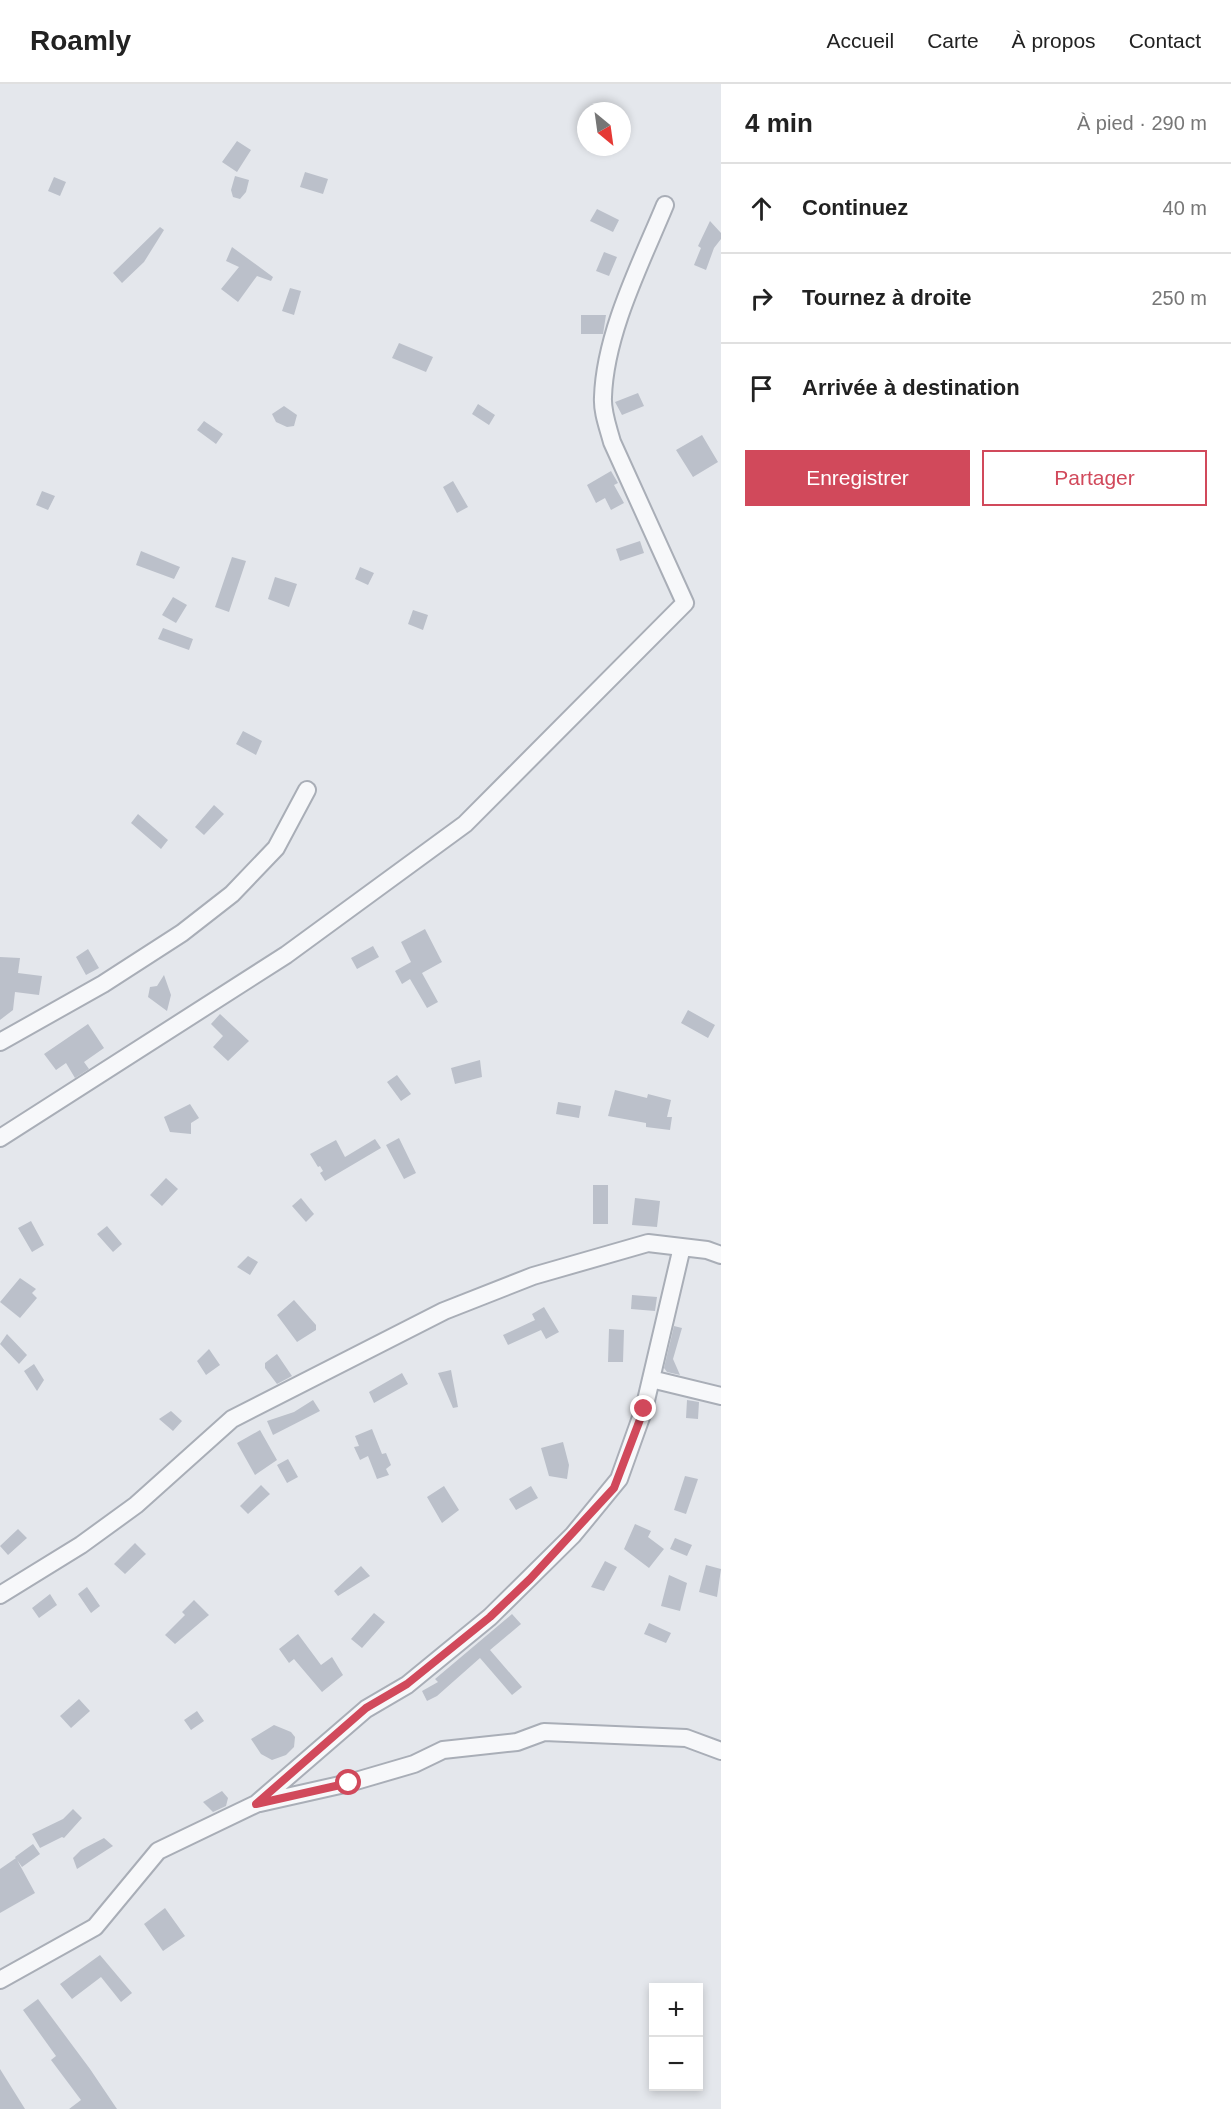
<!DOCTYPE html>
<html lang="fr">
<meta charset="utf-8">
<style>
body{margin:0;font-family:Helvetica,sans-serif;background:#f2f2f2;color:#222}
.controls{position:absolute;right:18px;bottom:18px;display:grid;overflow:hidden;border-radius:0px;box-shadow:0 3px 9px #0003}
.controls button{width:54px;height:54px;display:grid;place-items:center;padding:0;border:0;border-bottom:2px solid #e0e0e0;background:#fff;color:#222;font:30px sans-serif}
.compass{position:absolute;left:577px;top:18px;width:54px;height:54px;border-radius:50%;background:#fff;box-shadow:0 3px 9px #0003;rotate:151deg}
.stop{position:absolute;width:18px;height:18px;margin:-14px;border:4px solid #d1495b;border-radius:50%;background:#fff}
.stop.end{background:#d1495b;border-color:#fff;box-shadow:0 2px 6px #0008}
.list{margin:0;padding:0;list-style:none}
h2{display:flex;justify-content:space-between;align-items:center;height:78px;margin:0;padding:0 24px;font-size:26px}
h2 small{font-size:20px;font-weight:400;color:#767676}
.list li{display:grid;grid-template-columns:39px 1fr auto;gap:18px;align-items:center;box-sizing:border-box;height:90px;padding:0 24px;border-top:2px solid #e0e0e0}
.list b{display:block;font-size:22px;white-space:nowrap}
.list em{font-size:20px;font-style:normal;color:#767676}
.actions{display:flex;gap:12px;padding:18px 24px}
.actions a{flex:1;padding:14px 0;border:2px solid #d1495b;border-radius:0px;text-align:center;font-size:21px;color:#d1495b}
.actions .main{background:#d1495b;color:#fff}
.icon{flex:none;width:33px;height:33px;fill:none;stroke:currentColor;stroke-width:2;stroke-linecap:round;stroke-linejoin:round}
.map{position:relative;flex:none;width:721px;height:2025px;overflow:hidden}
header{display:flex;align-items:center;gap:36px;box-sizing:border-box;height:84px;padding:0 30px;background:#fff;border-bottom:2px solid #e0e0e0}
header strong{font-size:28px}
nav{display:flex;gap:33px;margin-inline-start:auto;font-size:21px}
main{display:flex}
aside{flex:1;background:#fff}
.map>svg:first-child{display:block}
.building{fill:#bbc0ca}
.lines{fill:none;stroke-linecap:round;stroke-linejoin:round}
.street-casing{stroke:#a9aeb7;stroke-width:20}
.street{stroke:#f7f8fa;stroke-width:16}
.route{stroke:#d1495b;stroke-width:8}
</style>
<header>
<strong>Roamly</strong>
<nav><a>Accueil</a><a>Carte</a><a>À propos</a><a>Contact</a></nav>
</header>
<main>
<div class="map">
<svg width="721" height="2025" viewBox="0 0 721 2025">
<rect width="100%" height="100%" fill="#e4e7ec"/>
<!-- building -->
<path class="building" d="M237,57l14,9 -14,22 -15,-10z
M305,88l23,7 -5,15 -23,-7z
M235,92l14,4 -3,12 -6,7 -7,-2 -2,-7z
M54,93l12,5 -6,14 -12,-5z
M597,125l22,11 -6,12 -23,-11z
M710,137l11,12v6l-7,9 -8,22 -12,-5 7,-17 -3,-2z
M160,143l4,3 -20,32 -22,21 -9,-10z
M232,163l41,30 -2,4 -14,-5 -19,26 -17,-13 18,-22 -13,-6z
M604,168l13,5 -8,19 -13,-5z
M290,204l11,3 -7,24 -12,-4z
M581,231h25l-3,19h-22z
M399,259l34,14 -7,15 -34,-14z
M638,309l6,13 -22,9 -7,-13z
M478,320l17,11 -6,10 -17,-11z
M284,322l13,9 -3,11 -7,1 -11,-5 -4,-8z
M204,337l19,13 -7,10 -19,-14z
M702,351l16,27 -25,15 -17,-27z
M611,387l7,12 -4,2 10,18 -13,7 -6,-12 -9,5 -9,-18z
M453,397l15,26 -11,6 -14,-26z
M42,407l13,5 -7,14 -12,-5z
M640,457l4,12 -24,8 -4,-12z
M141,467l39,16 -6,12 -38,-14z
M232,473l14,4 -17,51 -14,-5z
M360,483l14,6 -6,12 -13,-6z
M275,493l22,7 -8,23 -21,-8z
M173,513l14,8 -11,18 -14,-8z
M413,526l15,5 -5,15 -15,-6z
M163,544l30,11 -4,11 -31,-11z
M243,647l19,10 -6,14 -20,-11z
M214,721l10,9 -20,21 -9,-8z
M138,730l30,26 -7,9 -30,-26z
M425,845l17,33 -20,11 16,29 -11,6 -17,-29 -8,5 -7,-13 16,-9 -10,-20z
M373,862l6,11 -22,12 -6,-11z
M88,865l11,19 -13,7 -10,-18z
M0,873l20,1 -2,15 24,3 -3,19 -24,-3 -2,18 -13,10z
M164,891l7,20 -4,16 -19,-14 2,-10 7,-1z
M688,926l27,15 -7,13 -27,-15z
M220,930l29,27 -21,20 -15,-14 10,-11 -12,-12z
M88,940l16,24 -20,14 5,7 -14,9 -9,-15 -10,7 -12,-16z
M480,976l2,17 -27,7 -4,-16z
M397,991l14,19 -10,7 -14,-19z
M615,1006l32,8 1,-4 23,6 -4,17h5l-2,13 -24,-3v-4l-38,-7z
M558,1018l23,4 -2,12 -23,-4z
M190,1020l9,14 -8,5v11l-21,-2 -6,-15z
M399,1054l17,35 -12,6 -18,-34z
M375,1055l6,9 -56,33 -5,-8 3,-2 -3,-5 -2,1 -8,-13 26,-14 9,17z
M166,1094l12,11 -16,17 -12,-11z
M593,1101h15v39h-15z
M301,1114l13,16 -8,8 -14,-16z
M635,1114l25,3 -3,26 -25,-2z
M31,1137l13,24 -12,7 -14,-24z
M107,1142l15,18 -9,8 -16,-18z
M248,1172l10,6 -8,13 -13,-8z
M20,1194l16,11 -4,4 5,5 -17,20 -20,-16z
M632,1211l25,2 -2,14 -24,-2z
M294,1216l22,25v5l-19,12 -20,-27z
M544,1223l15,25 -13,7 -5,-9 -33,15 -5,-10 32,-15 -3,-6z
M674,1242l8,2 -9,31 7,16 -13,-3 -3,-4z
M609,1245l15,1 -1,32h-15z
M7,1250l20,21 -8,9 -19,-20z
M209,1265l11,16 -14,10 -9,-14z
M277,1270l15,22 -15,8 -12,-16v-5z
M34,1280l10,16 -7,11 -13,-20z
M451,1286l7,37 -5,1 -15,-35z
M402,1289l6,11 -34,19 -5,-11z
M313,1316l7,11 -47,24 -6,-14 27,-9z
M687,1316l12,2 -1,17 -12,-1z
M171,1327l11,10 -9,10 -14,-12z
M372,1345l10,25 4,-1 5,12 -5,4 3,6 -12,4 -9,-23 -8,4 -6,-13 5,-1 -4,-10z
M260,1346l17,30 -22,15 -18,-32z
M563,1358l6,23 -2,14 -18,-3 -8,-28z
M288,1375l10,18 -11,6 -10,-18z
M685,1392l13,3 -12,35 -12,-4z
M261,1401l9,9 -22,20 -8,-8z
M444,1402l15,24 -17,13 -15,-26z
M531,1402l7,12 -22,12 -7,-11z
M635,1440l16,7 -3,6 16,12 -15,19 -25,-19z
M18,1445l9,9 -19,17 -8,-9z
M675,1454l17,7 -5,11 -17,-7z
M135,1459l11,11 -21,20 -11,-10z
M605,1477l12,6 -13,24 -13,-4z
M706,1481l15,4 -4,28 -18,-5z
M361,1482l9,10 -32,20 -4,-5z
M669,1491l18,8 -7,28 -19,-5z
M87,1503l13,19 -9,7 -13,-19z
M50,1510l7,11 -18,13 -7,-10z
M194,1516l15,15 -34,29 -10,-9 20,-20 -3,-3z
M374,1529l11,9 -23,26 -11,-9z
M512,1530l9,10 -31,26 32,37 -10,8 -32,-37 -43,38 -10,5 -5,-10 16,-9 -3,-3z
M649,1539l22,10 -5,10 -22,-9z
M298,1550l23,31 11,-8 11,18 -21,17 -28,-33 -5,4 -10,-14z
M79,1615l11,12 -19,17 -11,-12z
M197,1627l7,10 -13,9 -7,-10z
M274,1641l17,7 4,5 -1,10 -8,8 -14,5 -11,-6 -10,-15z
M222,1707l6,7 -2,8 -13,6 -10,-10z
M73,1725l9,9 -18,20 -2,-1 -22,11 -8,-14 31,-15z
M104,1754l9,8 -36,23 -4,-11 8,-8z
M33,1760l7,10 -18,13 -7,-10z
M16,1774l19,35 -35,20v-44z
M165,1824l20,28 -22,15 -19,-27z
M100,1871l32,38 -11,9 -20,-25 -29,22 -12,-15z
M38,1915l52,70 27,40h-48l12,-9 -30,-40 5,-4 -33,-46z
M0,1985l25,40h-25z"/>
<g class="lines">
<defs>
<path id="street" d="M0,958l103,-58 79,-51 50,-39 44,-46 31,-58
M0,1054l286,-183 179,-131 220,-221 -73,-161c-4,-15 -10,-30 -9,-45 2,-64 38,-134 62,-192
M651,1295l70,17
M0,1511l81,-50 55,-40 96,-86 212,-108 89,-35 115,-33 59,7 14,5
M260,1719l89,-20 65,-19 29,-14 74,-8 27,-10 142,6 35,13
M0,1896l95,-53 63,-76 98,-47 110,-95 41,-24 83,-68 83,-82 46,-56 25,-70 38,-162"/>
</defs>
<!-- street casing -->
<use href="#street" class="street-casing"/>
<!-- street -->
<use href="#street" class="street"/>
</g>
<g class="lines">
<!-- route -->
<path class="route" d="M349,1699l-93,21 110,-96 41,-24 83,-67 40,-38 84,-91 30,-79"/>
</g>
</svg>
<div class="controls">
<button>+</button>
<button>−</button>
</div>
<svg class="compass" viewBox="-18 -18 36 36"><path d="M0-13l5 13h-10z" fill="#e53935"/><path d="M0 13l5-13h-10z" fill="#767676"/></svg>
<div class="stop" style="left:349px;top:1699px"></div>
<div class="stop end" style="left:644px;top:1325px"></div>
</div>
<aside>
<h2>4 min<small>À pied · 290 m</small></h2>
<ul class="list">
<li><svg class="icon" aria-label="ahead" viewBox="0 0 24 24"><path d="M12 20V5M6 11l6-6 6 6"/></svg><div><b>Continuez</b></div><em>40 m</em></li>
<li><svg class="icon" aria-label="right" viewBox="0 0 24 24"><path d="M7 20v-9h11M14 6l5 5-5 5"/></svg><div><b>Tournez à droite</b></div><em>250 m</em></li>
<li><svg class="icon" aria-label="arrive" viewBox="0 0 24 24"><path d="M6 21V4h12l-3 4 3 4H6"/></svg><div><b>Arrivée à destination</b></div></li>
</ul>
<div class="actions"><a class="main">Enregistrer</a><a>Partager</a></div>
</aside>
</main>
